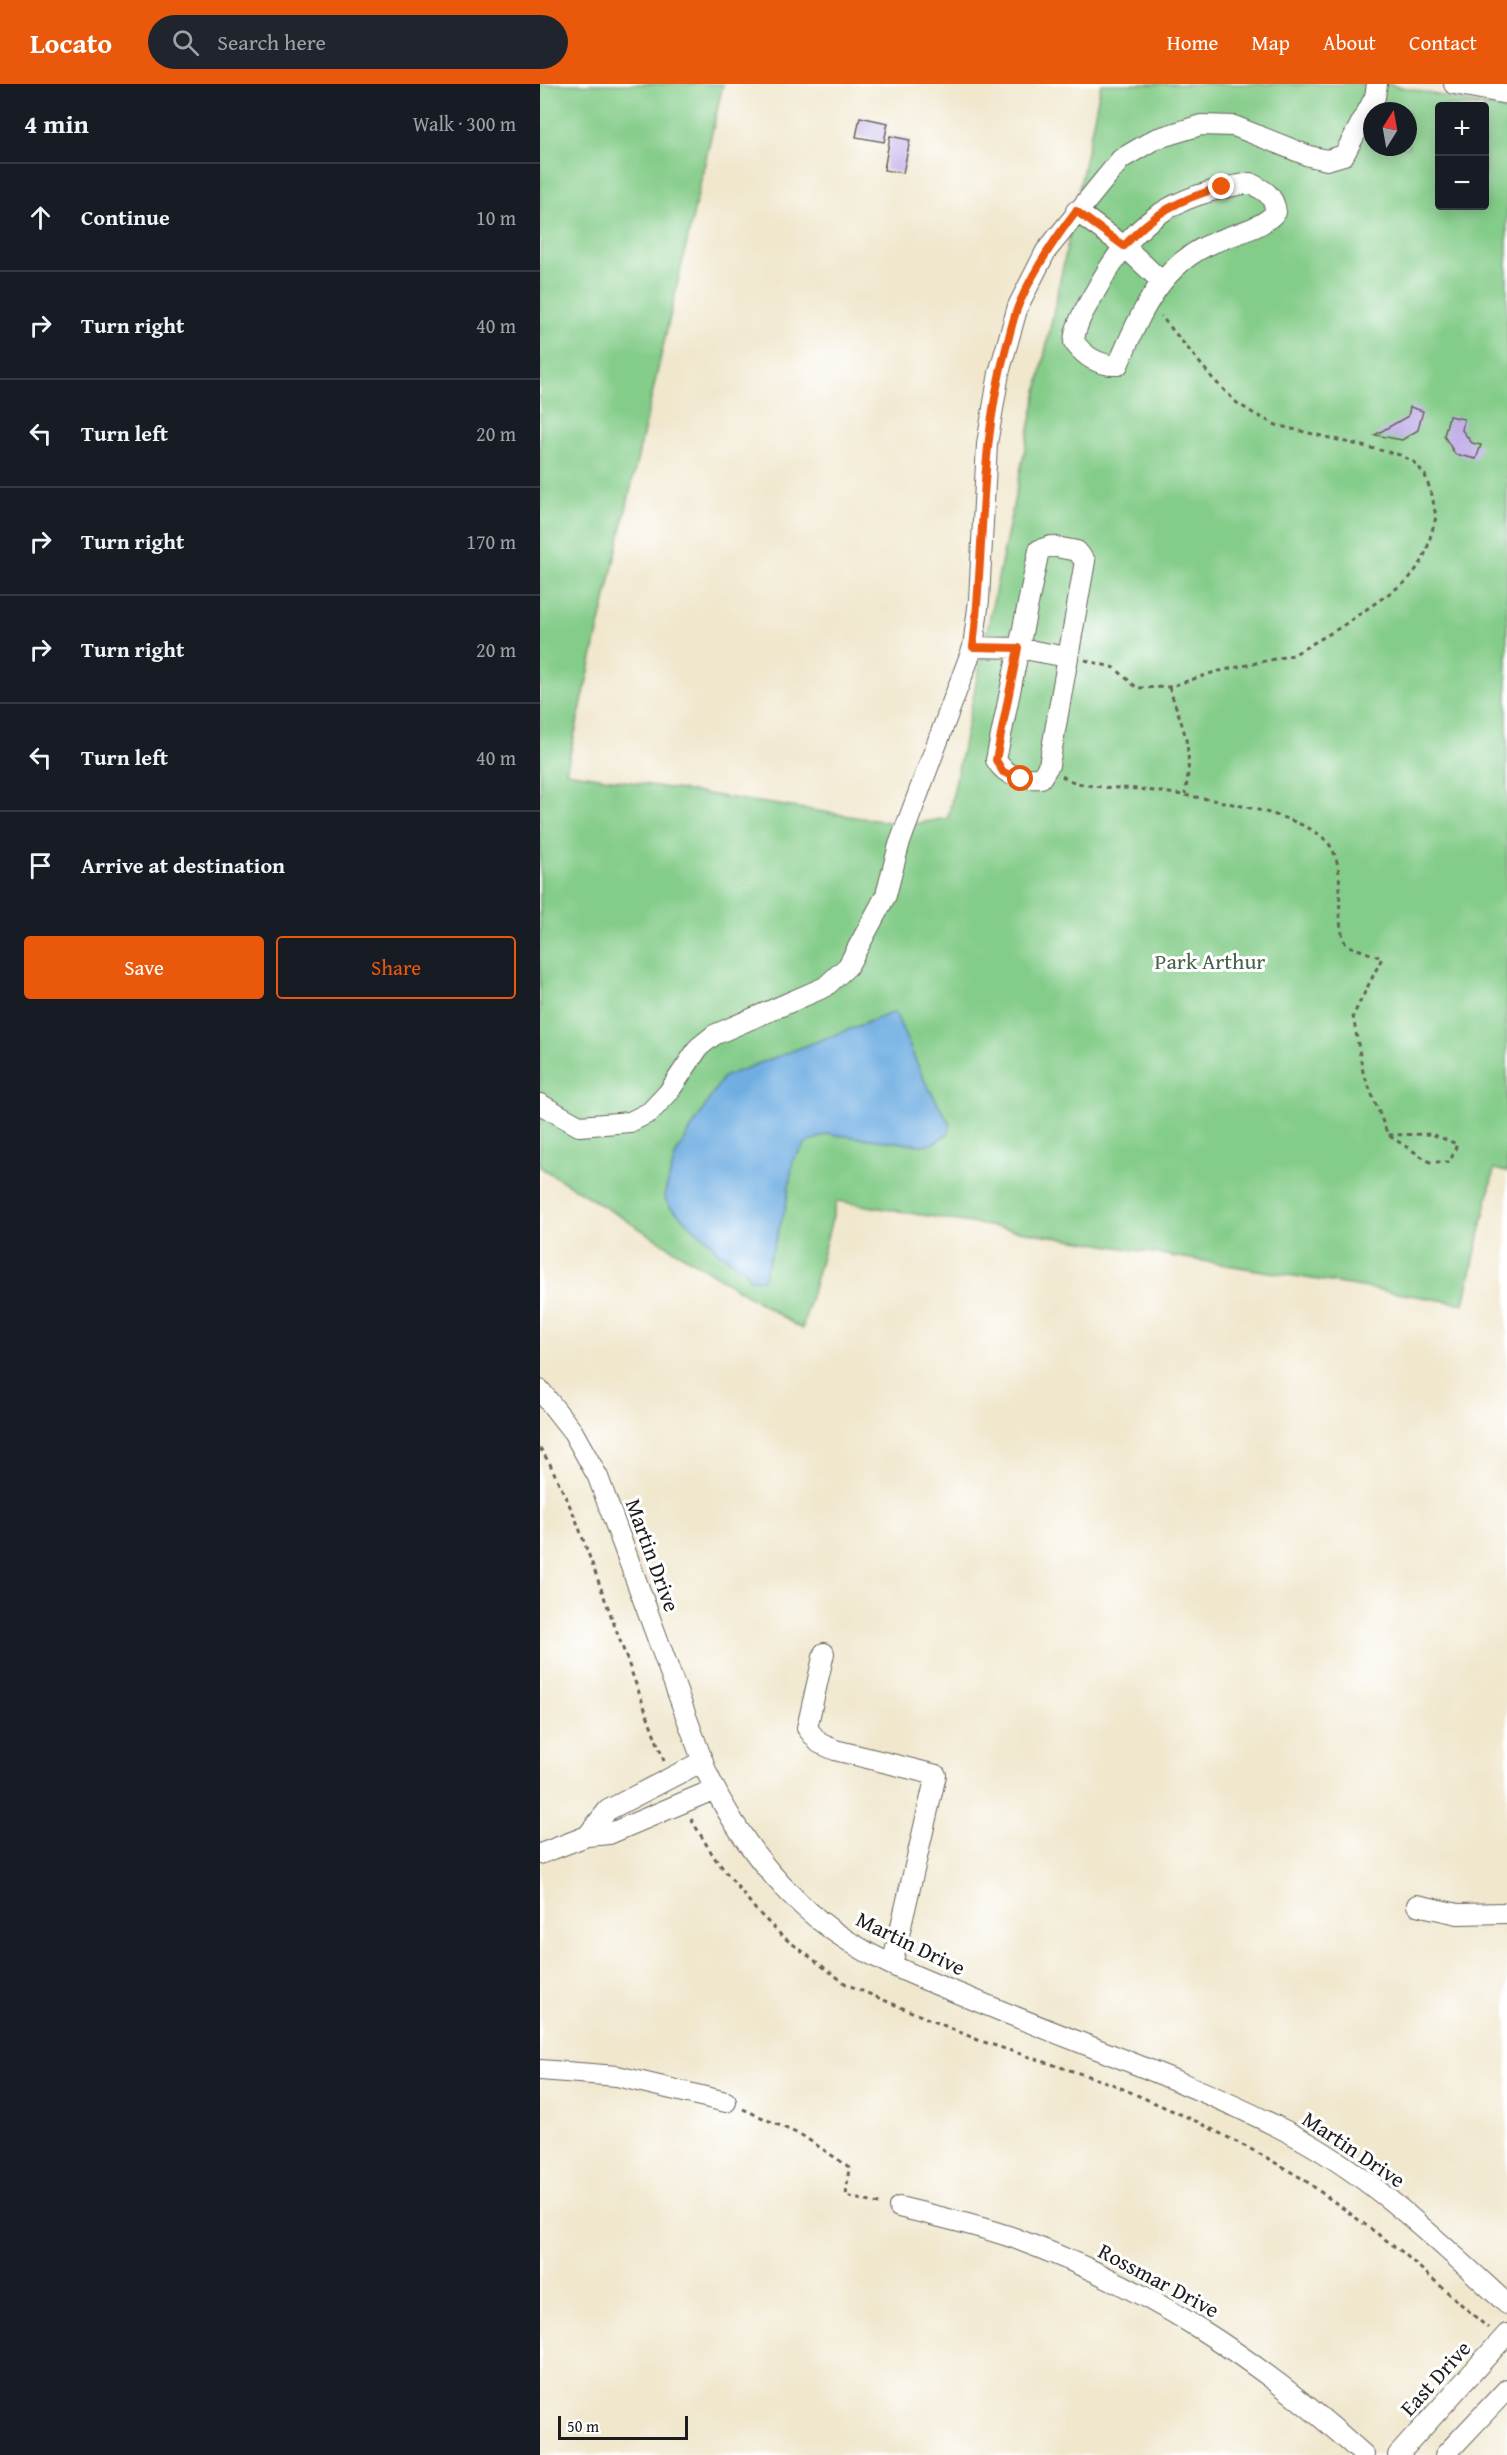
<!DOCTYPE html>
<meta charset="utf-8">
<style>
body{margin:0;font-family:"Gentium Book Plus",serif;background:#20242c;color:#f1f3f6}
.controls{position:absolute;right:18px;top:18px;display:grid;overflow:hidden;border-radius:6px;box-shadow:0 3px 15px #0003}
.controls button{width:54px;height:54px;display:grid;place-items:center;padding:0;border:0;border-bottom:2px solid #363941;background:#171b24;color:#f1f3f6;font:30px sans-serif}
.compass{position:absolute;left:823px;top:18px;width:54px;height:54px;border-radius:50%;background:#171b24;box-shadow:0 3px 15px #0003;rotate:11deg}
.scale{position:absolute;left:18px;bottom:15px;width:130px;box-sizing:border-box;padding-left:6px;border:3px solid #1c1c1c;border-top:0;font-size:16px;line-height:21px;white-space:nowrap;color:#1c1c1c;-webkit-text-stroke:4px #fff;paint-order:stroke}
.stop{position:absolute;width:18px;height:18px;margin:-14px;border:4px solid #ea580c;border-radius:50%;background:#fff}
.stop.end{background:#ea580c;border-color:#fff;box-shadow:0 2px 6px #0008}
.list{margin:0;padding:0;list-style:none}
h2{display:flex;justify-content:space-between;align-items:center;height:78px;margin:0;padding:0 24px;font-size:26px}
h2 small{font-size:20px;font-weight:400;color:#9ea1a6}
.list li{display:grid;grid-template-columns:39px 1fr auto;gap:18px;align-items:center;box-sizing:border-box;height:108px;padding:0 24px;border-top:2px solid #363941}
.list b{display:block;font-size:22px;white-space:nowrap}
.list em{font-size:20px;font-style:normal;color:#9ea1a6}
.actions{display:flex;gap:12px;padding:18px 24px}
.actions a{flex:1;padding:14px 0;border:2px solid #ea580c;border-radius:6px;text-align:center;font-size:21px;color:#ea580c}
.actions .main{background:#ea580c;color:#fff}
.icon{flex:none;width:33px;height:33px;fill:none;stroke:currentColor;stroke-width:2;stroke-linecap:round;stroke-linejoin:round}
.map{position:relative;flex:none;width:967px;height:2371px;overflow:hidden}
header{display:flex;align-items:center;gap:36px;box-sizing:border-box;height:84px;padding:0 30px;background:#ea580c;color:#fff}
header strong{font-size:28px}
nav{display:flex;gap:33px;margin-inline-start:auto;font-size:21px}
.search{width:420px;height:54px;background:#20242c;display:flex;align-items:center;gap:15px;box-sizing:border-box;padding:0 21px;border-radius:33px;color:#9ea1a6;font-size:22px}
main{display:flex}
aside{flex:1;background:#171b24}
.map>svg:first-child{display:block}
.green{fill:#84cc89;stroke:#507452;stroke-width:1.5;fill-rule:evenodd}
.water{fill:#6faee2;stroke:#46657f;stroke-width:1.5}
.building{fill:#beaae6}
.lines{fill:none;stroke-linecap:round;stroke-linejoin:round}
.minor-casing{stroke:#66635a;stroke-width:22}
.path{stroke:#66635a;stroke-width:3;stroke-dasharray:4.5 4.5;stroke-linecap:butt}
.minor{stroke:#fff;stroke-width:20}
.route{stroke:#ea580c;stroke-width:8}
.labels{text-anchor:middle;stroke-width:6;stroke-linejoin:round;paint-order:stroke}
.park-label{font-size:22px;fill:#466248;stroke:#fff}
.street-label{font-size:22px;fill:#1c1c1c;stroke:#fff}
</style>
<header>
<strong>Locato</strong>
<div class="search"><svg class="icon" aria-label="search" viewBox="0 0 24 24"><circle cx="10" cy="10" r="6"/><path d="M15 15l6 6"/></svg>Search here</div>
<nav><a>Home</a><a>Map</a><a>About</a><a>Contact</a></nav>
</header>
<main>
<aside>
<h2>4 min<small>Walk · 300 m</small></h2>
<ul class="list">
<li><svg class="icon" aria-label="ahead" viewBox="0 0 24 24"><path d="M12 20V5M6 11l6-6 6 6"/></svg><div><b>Continue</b></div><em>10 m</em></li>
<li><svg class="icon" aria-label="right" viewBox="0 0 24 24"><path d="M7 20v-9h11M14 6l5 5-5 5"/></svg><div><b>Turn right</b></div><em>40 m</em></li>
<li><svg class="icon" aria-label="left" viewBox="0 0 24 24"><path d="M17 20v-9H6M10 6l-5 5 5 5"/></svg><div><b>Turn left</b></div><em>20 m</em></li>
<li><svg class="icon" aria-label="right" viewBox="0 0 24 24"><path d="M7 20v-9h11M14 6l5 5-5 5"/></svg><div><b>Turn right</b></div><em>170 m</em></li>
<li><svg class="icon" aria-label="right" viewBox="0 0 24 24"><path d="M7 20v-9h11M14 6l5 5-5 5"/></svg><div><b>Turn right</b></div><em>20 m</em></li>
<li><svg class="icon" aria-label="left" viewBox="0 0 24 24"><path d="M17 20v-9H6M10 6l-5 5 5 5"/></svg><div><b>Turn left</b></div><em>40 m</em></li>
<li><svg class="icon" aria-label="arrive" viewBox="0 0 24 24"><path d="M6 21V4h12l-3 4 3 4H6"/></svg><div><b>Arrive at destination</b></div></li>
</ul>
<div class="actions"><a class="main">Save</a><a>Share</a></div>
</aside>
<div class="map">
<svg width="967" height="2371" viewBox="0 0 967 2371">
<rect width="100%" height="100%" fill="#fff"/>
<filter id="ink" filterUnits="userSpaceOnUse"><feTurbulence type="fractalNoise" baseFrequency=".0167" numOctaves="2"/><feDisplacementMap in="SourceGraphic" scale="12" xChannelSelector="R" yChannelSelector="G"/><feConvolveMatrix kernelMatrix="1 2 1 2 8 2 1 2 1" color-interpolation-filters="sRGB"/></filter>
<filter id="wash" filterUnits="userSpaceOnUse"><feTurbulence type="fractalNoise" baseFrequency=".008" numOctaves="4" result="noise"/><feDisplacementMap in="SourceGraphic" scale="24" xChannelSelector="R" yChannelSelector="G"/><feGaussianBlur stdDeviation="1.35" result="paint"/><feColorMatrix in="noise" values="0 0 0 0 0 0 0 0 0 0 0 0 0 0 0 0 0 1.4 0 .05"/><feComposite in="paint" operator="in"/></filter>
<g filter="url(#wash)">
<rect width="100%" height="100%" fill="#f0e7cd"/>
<!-- green -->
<path class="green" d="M0,0h183l-157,688 341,53 41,-7 153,-734h286l120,26v1062l-13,-3 -30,135 -627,-103 -35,128 -262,-162zM900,22h44v100h-44zM832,27h36v36h-36z"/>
<!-- water -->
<path class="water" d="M355,928l29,68 26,44 -1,9 -17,11 -12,1 -92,-11 -22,9 -13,17 -7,47 -23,73 -13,-1 -8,-13 -6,1 -8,-9 -10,-5 -7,-10 -42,-37 -5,-10 12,-42 47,-77z"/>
<g id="blocks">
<!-- building -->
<path class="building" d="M320,33l28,6 -4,19 -28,-5z
M350,52l20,4 -7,33 -19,-3z
M870,323l13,4 -5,19 -16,10 -27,-5 33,-19z
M909,332l15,3 -2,11 10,13 9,2 -5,14 -21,-5 -11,-18z"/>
</g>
</g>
<g filter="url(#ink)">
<use href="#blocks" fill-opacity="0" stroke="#66635a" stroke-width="1.5"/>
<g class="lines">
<defs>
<path id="minor" d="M914,0l53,10
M710,99c14,7 24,12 26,29 -15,17 -40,21 -61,30 -55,22 -75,73 -97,123 -19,1 -33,-8 -44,-23 1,-18 12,-34 21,-50 39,-72 75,-96 155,-109z
M536,127l48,35 37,35
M511,462l26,5 8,10 -36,204 -8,13c-20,1 -34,0 -45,-18l43,-210z
M433,563l45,1 49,9
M0,1020l39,22 51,-4 20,-10 18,-19 31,-46 15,-12 111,-48 23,-21 38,-71 13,-50 74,-198 6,-47 8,-156 12,-71 19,-67 28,-55 75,-92 34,-20 46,-14 33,1 75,30 18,4 17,-5 31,-58 2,-13
M0,1306l33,42 25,45 109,296c27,57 63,107 112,147 46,38 104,59 158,81 102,43 210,79 309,130 84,43 152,110 221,173
M284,1569l-17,75 12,15 16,7 101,25 -44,190
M47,1752l21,-26 95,-49
M0,1770l47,-18 22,-2 106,-45
M877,1821l41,9 49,-1
M0,1986l77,6 109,26
M359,2123c38,9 78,18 115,31 136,50 243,120 350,217
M858,2371l109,-121
M905,2371l62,-66"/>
</defs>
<!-- minor casing -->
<use href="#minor" class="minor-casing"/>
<!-- path -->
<path class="path" d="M545,576l30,8 22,20 32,-1 46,-15 78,-17 48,-28 66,-46 14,-18 6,-14 9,-32 -4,-22 -7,-20 -11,-13 -14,-7 -124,-30 -23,-12 -16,-10 -23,-23 -53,-64
M629,603c15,44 25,60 16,107
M522,692c19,13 53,11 76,13 41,5 172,21 193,58 17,29 1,68 15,98l36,13 -29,58 10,56 25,63 43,-1 26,10 -7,18h-20l-42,-27
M0,1364l10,16 25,53 89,244
M151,1735l23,38 42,53 26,26 64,48 132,56 134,44 86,38 64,33 41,24 98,72 87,77
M203,2025l60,27 46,31 -3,29 37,9"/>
<!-- minor -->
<use href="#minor" class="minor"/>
</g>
</g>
<g class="lines" filter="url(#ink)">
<!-- route -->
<path class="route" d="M481,695l-18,-7 -7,-12 22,-112 -45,-1c12,-100 6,-202 33,-299 4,-14 7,-30 13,-44 15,-34 34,-63 57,-93l48,35c29,-33 56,-47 98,-59"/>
</g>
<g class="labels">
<!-- park labels -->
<g class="park-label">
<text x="670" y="885">Park Arthur</text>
</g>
<!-- street labels -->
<g class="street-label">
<text transform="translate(113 1471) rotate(70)" y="8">Martin Drive</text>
<text transform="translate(371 1859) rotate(26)" y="8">Martin Drive</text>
<text transform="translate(814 2065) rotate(34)" y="8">Martin Drive</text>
<text transform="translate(619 2196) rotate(28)" y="8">Rossmar Drive</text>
<text transform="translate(895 2294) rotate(-48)" y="8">East Drive</text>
</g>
</g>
</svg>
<div class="controls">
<button>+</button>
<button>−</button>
</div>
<svg class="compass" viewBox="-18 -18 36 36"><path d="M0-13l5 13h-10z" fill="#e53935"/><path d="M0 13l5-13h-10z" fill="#9ea1a6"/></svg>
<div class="scale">50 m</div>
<div class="stop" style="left:481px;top:695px"></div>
<div class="stop end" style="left:682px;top:103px"></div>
</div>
</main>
